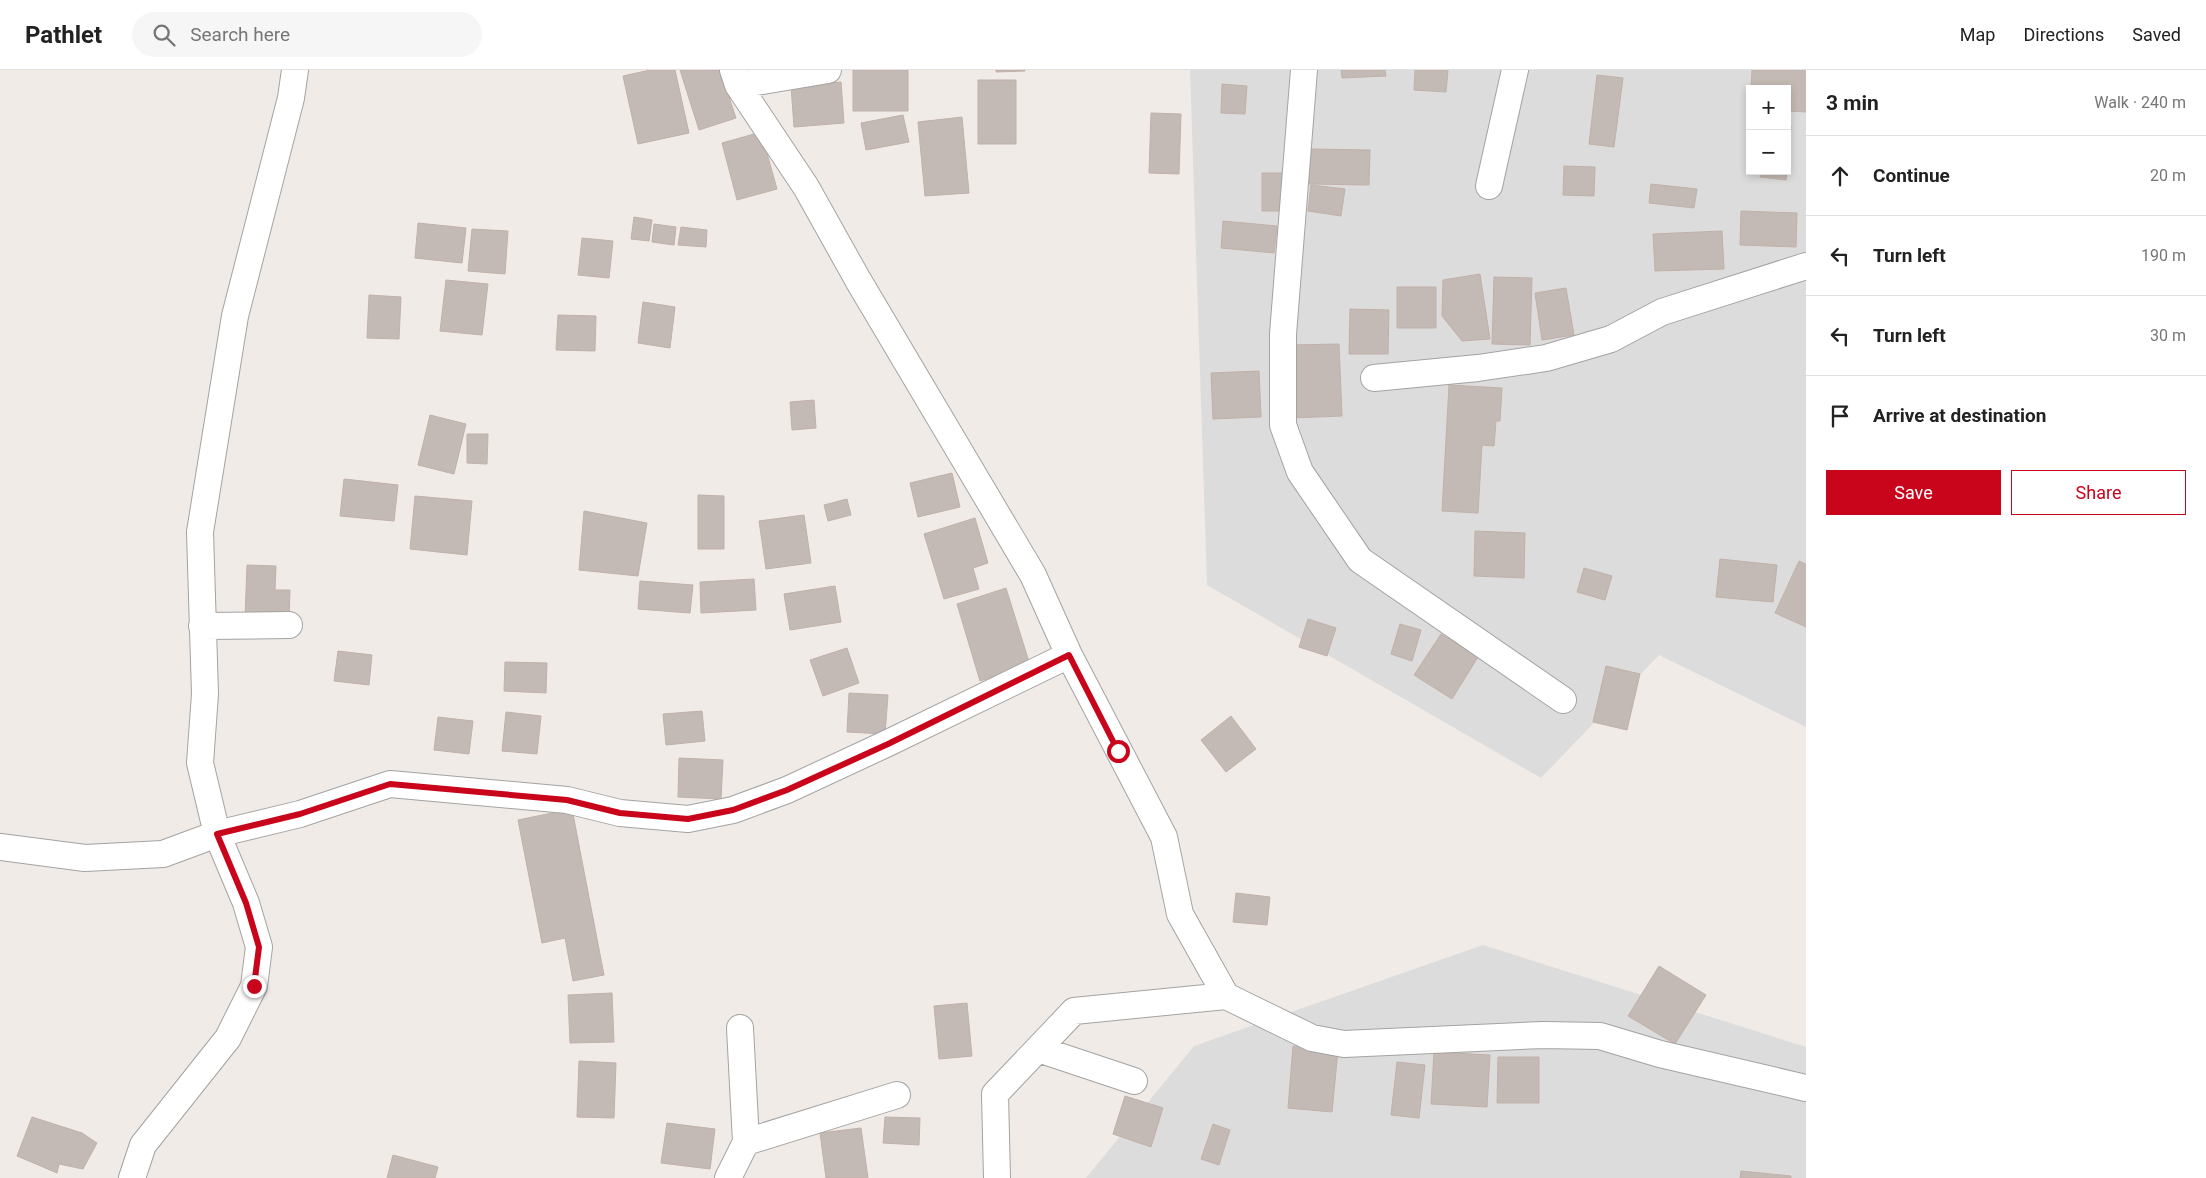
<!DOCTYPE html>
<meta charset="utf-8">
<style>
body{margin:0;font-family:Roboto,sans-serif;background:#f6f6f6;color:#222}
.controls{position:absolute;right:15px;top:15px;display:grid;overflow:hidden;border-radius:0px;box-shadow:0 2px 8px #0003}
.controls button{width:45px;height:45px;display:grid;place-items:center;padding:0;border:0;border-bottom:1px solid #e0e0e0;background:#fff;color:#222;font:25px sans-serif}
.stop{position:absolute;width:15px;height:15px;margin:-11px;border:4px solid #c9051b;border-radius:50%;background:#fff}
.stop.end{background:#c9051b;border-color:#fff;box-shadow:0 1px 5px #0008}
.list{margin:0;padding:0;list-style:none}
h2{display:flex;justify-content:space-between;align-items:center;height:65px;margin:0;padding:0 20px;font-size:21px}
h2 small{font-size:16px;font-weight:400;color:#767676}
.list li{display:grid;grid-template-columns:32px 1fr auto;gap:15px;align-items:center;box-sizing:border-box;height:80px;padding:0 20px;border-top:1px solid #e0e0e0}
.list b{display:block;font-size:19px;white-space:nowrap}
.list em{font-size:16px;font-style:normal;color:#767676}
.actions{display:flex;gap:10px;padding:15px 20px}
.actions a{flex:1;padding:11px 0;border:1px solid #c9051b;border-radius:0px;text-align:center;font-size:18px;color:#c9051b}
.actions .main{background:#c9051b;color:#fff}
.icon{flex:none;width:28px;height:28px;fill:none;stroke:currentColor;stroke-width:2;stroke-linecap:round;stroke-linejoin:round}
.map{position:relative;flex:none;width:1806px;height:1108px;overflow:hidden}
header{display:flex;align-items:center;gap:30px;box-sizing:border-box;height:70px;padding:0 25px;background:#fff;border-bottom:1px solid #e0e0e0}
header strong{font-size:24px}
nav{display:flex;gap:28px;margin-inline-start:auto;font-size:18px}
.search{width:350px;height:45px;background:#f6f6f6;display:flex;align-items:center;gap:12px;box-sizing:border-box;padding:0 18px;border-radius:28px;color:#767676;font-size:19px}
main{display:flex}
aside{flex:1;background:#fff}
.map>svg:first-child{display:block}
.residential{fill:#dddcdc;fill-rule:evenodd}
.building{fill:#c4bab5;stroke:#c1b0a8}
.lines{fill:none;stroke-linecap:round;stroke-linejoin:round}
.minor-casing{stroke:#a3a3a3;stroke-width:28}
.minor{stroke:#fff;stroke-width:26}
.route{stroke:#c9051b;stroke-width:6}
</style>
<header>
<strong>Pathlet</strong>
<div class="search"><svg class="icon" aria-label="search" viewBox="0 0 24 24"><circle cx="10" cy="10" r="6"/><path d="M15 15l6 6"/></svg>Search here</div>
<nav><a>Map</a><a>Directions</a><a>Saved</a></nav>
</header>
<main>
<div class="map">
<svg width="1806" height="1108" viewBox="0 0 1806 1108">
<rect width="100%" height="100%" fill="#f0ebe6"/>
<!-- residential -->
<path class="residential" d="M1190,0h616v657l-147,-72 -118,123 -334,-193zM1750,19h37v82h-37z
M1483,875l323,102v131h-720l108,-132z"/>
<!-- building -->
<path class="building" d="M650,0h25l14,63 -51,11 -15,-68z
M680,0h40l16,48 -37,12z
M853,0h55v41h-55z
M996,0h29v1l-29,1z
M1341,0h44l1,6 -44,2z
M1415,0h33l-2,22 -32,-2z
M1752,0h54v42l-19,-1v-22h-36z
M1597,5l26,3 -9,69 -25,-3z
M978,10h38v64h-38z
M841,12l3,41 -50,4 -3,-41z
M1222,14l25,2 -2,28 -24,-1z
M1151,43l30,1 -2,60 -30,-1z
M903,45l6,27 -43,8 -5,-27z
M962,47l7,76 -44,3 -7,-74z
M1787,56h4l-4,38z
M761,62l16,57 -40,11 -15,-57z
M1310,79l60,1 -1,35 -60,-1z
M1564,96l31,1 -1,29 -31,-1z
M1761,101h26l-1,9 -26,-3z
M1262,103h26v38h-26z
M1651,114l46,5 -3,19 -45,-5z
M1311,115l34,4 -4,27 -33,-5z
M1741,141l56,2 -1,34 -56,-2z
M634,147l18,3 -3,21 -18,-2z
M1223,151l54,5 -3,27 -53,-5z
M418,153l48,5 -4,35 -47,-5z
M654,154l22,3 -2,18 -22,-3z
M681,157l26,3 -1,17 -28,-2z
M472,159l36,2 -3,43 -37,-3z
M1722,161l2,38 -69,2 -2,-37z
M582,168l31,3 -4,37 -31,-3z
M1480,204l10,65 -28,2 -20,-25 1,-36z
M1494,207l38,1 -2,67 -38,-1z
M446,210l42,4 -6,51 -42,-4z
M1397,217h39v41h-39z
M1566,218l8,47 -32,5 -7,-47z
M369,225l32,2 -2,42 -32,-1z
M643,232l32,5 -5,41 -32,-5z
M1350,239l39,1 -1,44h-39z
M558,245l38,1 -1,35 -39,-1z
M1339,274l3,72 -50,2 -2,-73z
M1259,301l2,46 -48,2 -2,-46z
M1449,315l53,3 -2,33h-4l-2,25 -12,-1 -4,68 -36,-2z
M814,330l2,28 -24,2 -2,-28z
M430,345l36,9 -12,50 -36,-9z
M467,364h21l-1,30 -20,-1z
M952,403l8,34 -42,10 -8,-34z
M344,409l54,6 -4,36 -54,-5z
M698,425l26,1v53h-26z
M415,426l57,5 -5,54 -57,-6z
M847,429l4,16 -23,6 -4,-16z
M584,441l63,12 -9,53 -59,-6z
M804,445l7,48 -45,6 -7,-48z
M975,448l13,45 -15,5 6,21 -35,10 -20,-65z
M1475,461l50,2 -1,45 -50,-2z
M1720,489l57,6 -4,37 -57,-5z
M1799,491l7,3v63l-31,-14z
M247,495l29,1 -1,24h15l-1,29 -44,-1z
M1584,498l28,8 -7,24 -28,-8z
M754,509l2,31 -55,3 -1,-31z
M640,511l53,4 -3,28 -52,-4z
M835,516l6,36 -51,8 -6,-36z
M1006,518l24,77 -50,16 -23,-77z
M1308,549l28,9 -9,28 -28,-9z
M1400,554l21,6 -9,31 -21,-7z
M1441,564l37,23 -26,42 -38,-24z
M847,578l12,35 -36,13 -13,-36z
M338,581l34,4 -3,30 -35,-4z
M505,592l42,1 -1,30 -42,-2z
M1606,596l34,8 -13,56 -34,-8z
M849,623l39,2 -3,39 -38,-2z
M702,641l3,30 -39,4 -3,-31z
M506,642l35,4 -4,38 -35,-3z
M1231,646l25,33 -30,23 -25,-32z
M438,647l35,4 -4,33 -35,-4z
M679,688l44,2 -2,39 -43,-2z
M572,739l32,166 -31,6 -8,-43 -23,5 -24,-123z
M1236,823l34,4 -3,28 -34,-3z
M1659,896l47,29 -31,49 -47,-28z
M612,923l2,49 -44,1 -2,-48z
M967,933l5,53 -33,3 -5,-53z
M1293,976l45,4 -6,62 -44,-4z
M1434,982l56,3 -3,52 -56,-3z
M1498,987h41v46h-42z
M579,991l37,2 -2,55 -37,-1z
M1397,992l28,3 -6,53 -28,-3z
M1125,1026l38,12 -12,39 -38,-13z
M32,1047l50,16 15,10 -14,26 -24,-5 -2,9 -40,-17z
M885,1047l35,1 -1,27 -36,-2z
M667,1053l48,6 -5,40 -49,-6z
M1213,1054l17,6 -11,35 -18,-6z
M861,1058l7,50h-42l-6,-45z
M393,1085l45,12 -3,11h-48z
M1741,1101l50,5v2h-51z"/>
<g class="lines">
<defs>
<path id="minor" d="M733,0l5,15 68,102 52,93 175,295 36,80 95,182 16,77 46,82 86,42 32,6 199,-9 57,1 60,18 146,34
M1304,0l-21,264v91l17,47 60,88 203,140
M738,15l90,-15
M1489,116l26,-116
M1374,308l104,-10 68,-10 65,-19 51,-27 144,-46
M202,556l87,-1
M0,777l85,11 78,-4 54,-20 83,-20 90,-30 177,16 53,13 68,6 45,-9 54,-20 101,-47 181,-88
M1038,979l96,32
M746,1072l151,-47
M132,1108l11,-33 85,-107 26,-52 5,-39 -13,-44 -29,-69 -17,-71 5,-69 -5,-162 35,-216 56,-218 4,-28
M728,1108l18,-36 -6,-114
M997,1108l-2,-84 79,-83 152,-15"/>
</defs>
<!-- minor casing -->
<use href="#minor" class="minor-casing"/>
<!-- minor -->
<use href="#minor" class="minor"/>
</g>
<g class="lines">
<!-- route -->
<path class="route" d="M254,916l5,-39 -13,-44 -29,-69 83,-20 90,-30 177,16 53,13 68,6 45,-9 54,-20 101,-46 181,-89 49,96"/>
</g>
</svg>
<div class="controls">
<button>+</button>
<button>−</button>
</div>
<div class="stop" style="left:1118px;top:681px"></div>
<div class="stop end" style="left:254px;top:916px"></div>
</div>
<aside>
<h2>3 min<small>Walk · 240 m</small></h2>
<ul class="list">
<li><svg class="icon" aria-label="ahead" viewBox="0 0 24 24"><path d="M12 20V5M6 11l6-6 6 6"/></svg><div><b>Continue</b></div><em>20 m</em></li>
<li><svg class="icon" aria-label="left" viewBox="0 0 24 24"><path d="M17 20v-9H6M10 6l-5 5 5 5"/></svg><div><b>Turn left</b></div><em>190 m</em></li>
<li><svg class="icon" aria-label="left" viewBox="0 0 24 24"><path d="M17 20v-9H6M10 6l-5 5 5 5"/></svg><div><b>Turn left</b></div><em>30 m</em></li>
<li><svg class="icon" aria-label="arrive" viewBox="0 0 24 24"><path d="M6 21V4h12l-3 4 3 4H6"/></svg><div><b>Arrive at destination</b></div></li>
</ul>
<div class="actions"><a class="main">Save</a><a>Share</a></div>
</aside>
</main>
